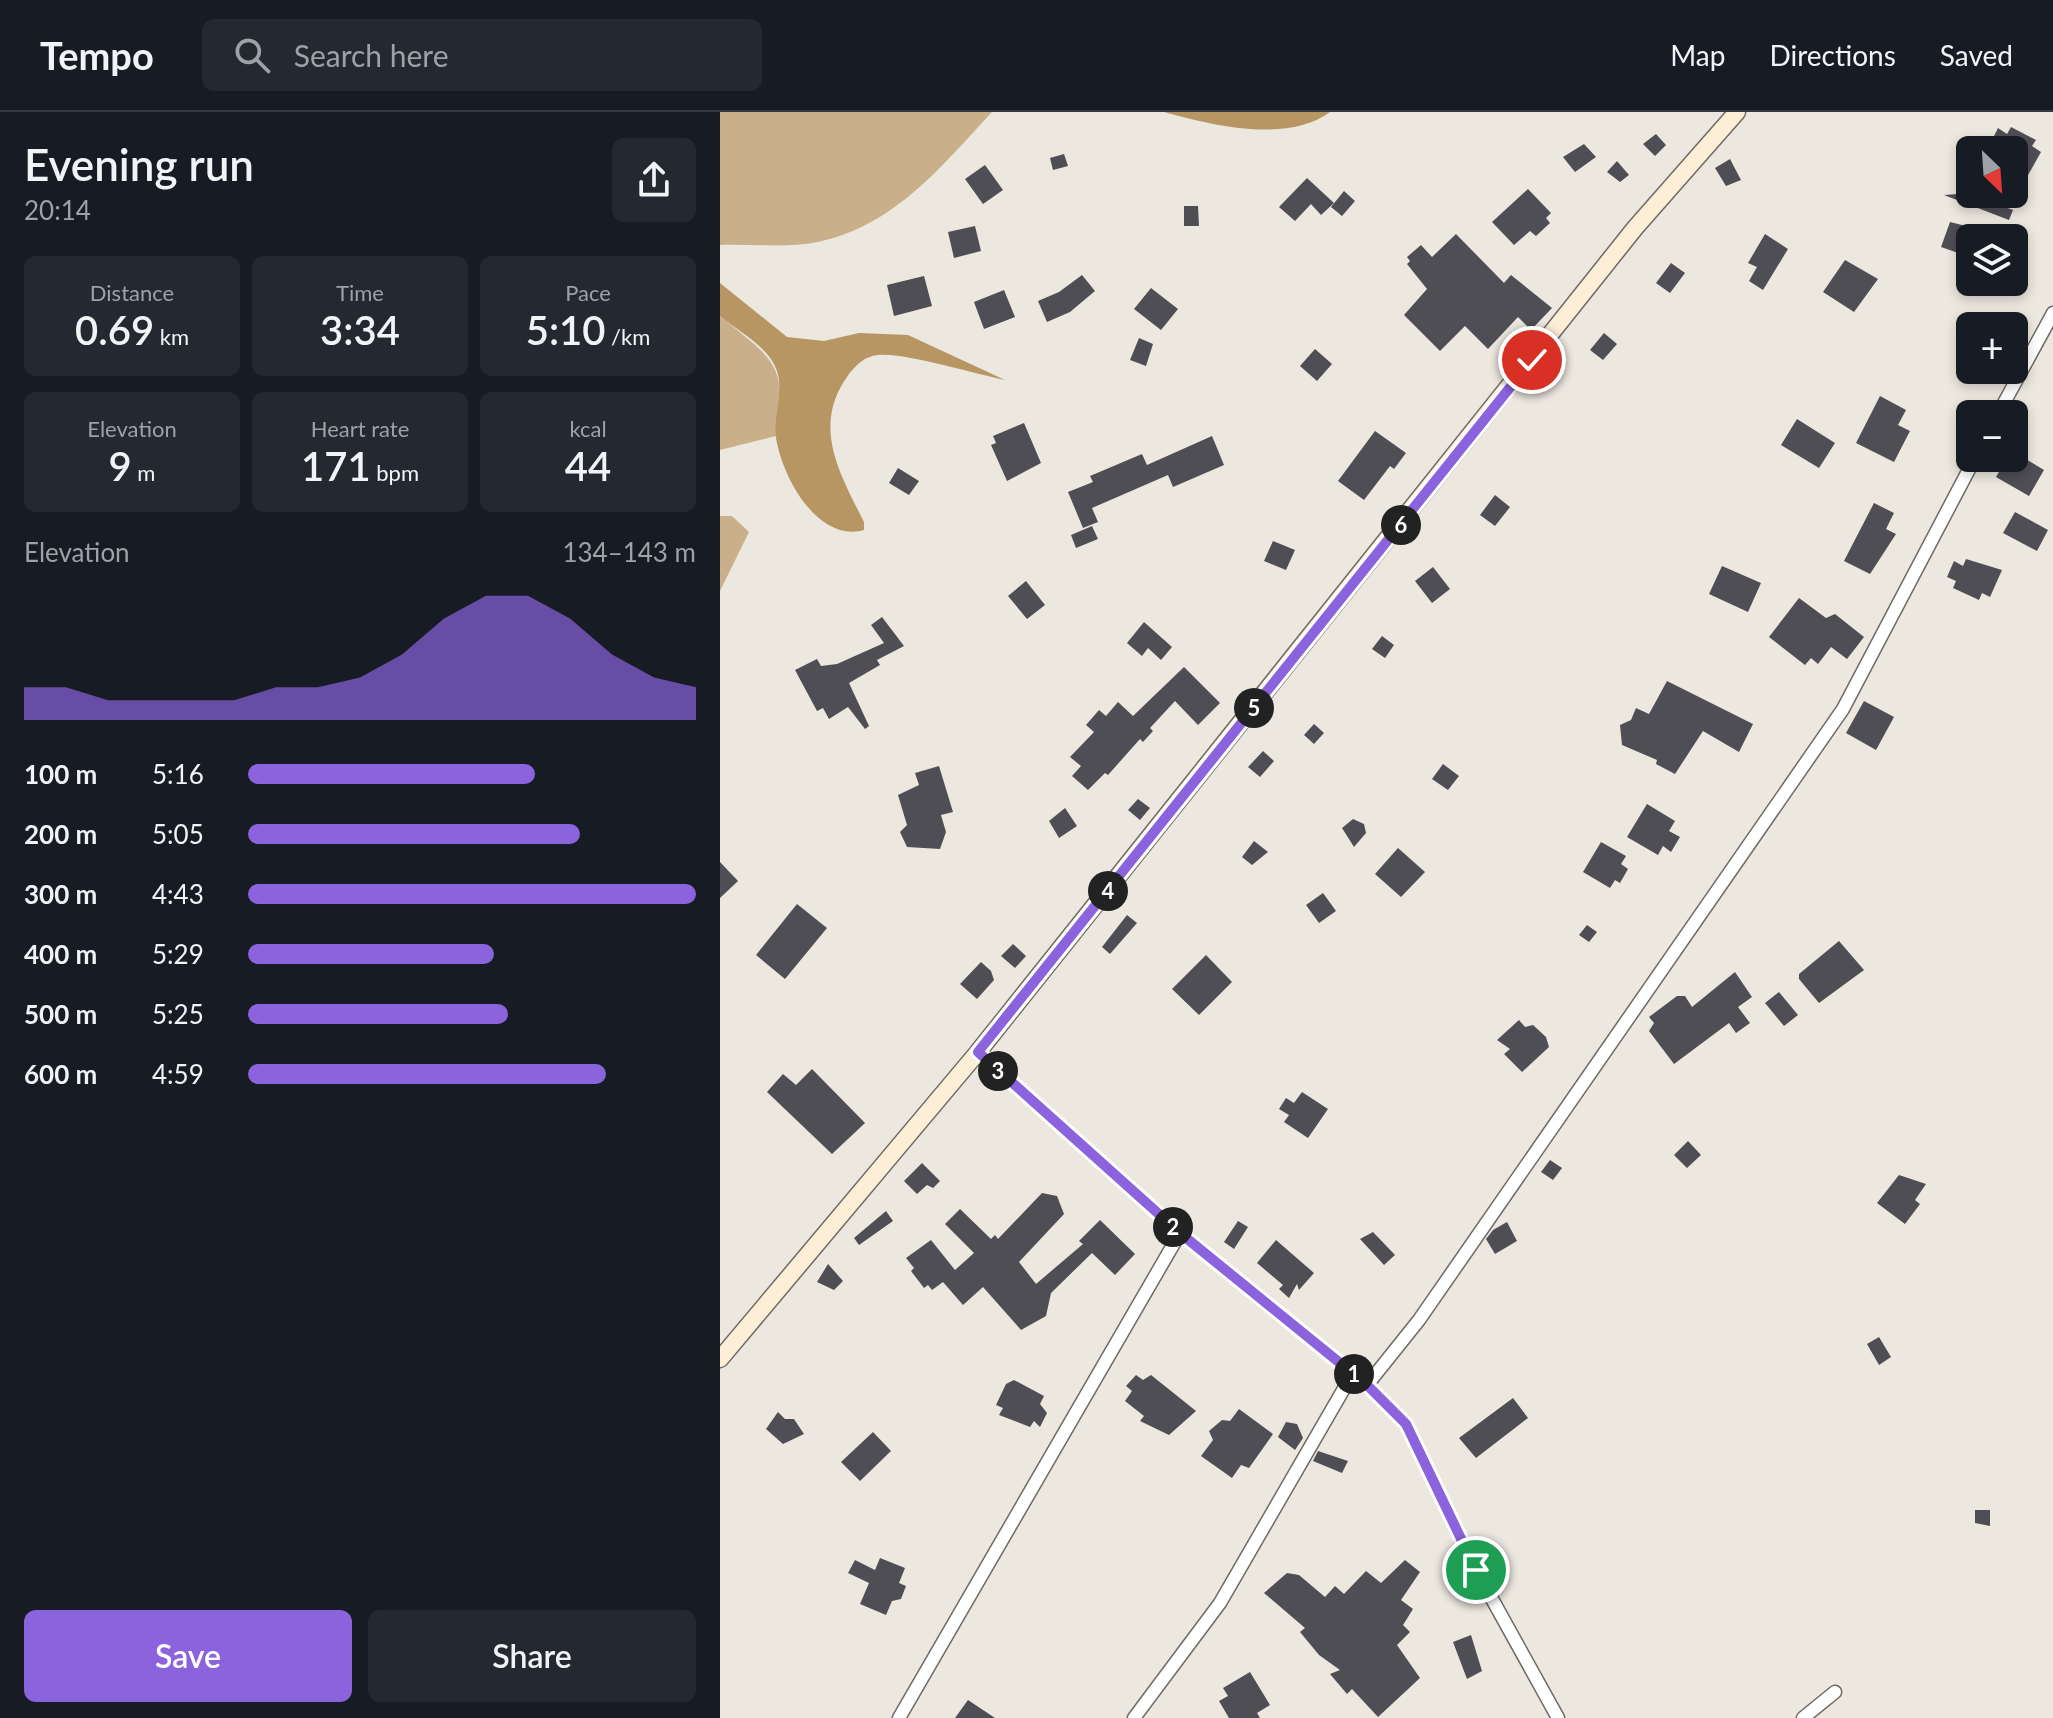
<!DOCTYPE html>
<meta charset="utf-8">
<style>
body{margin:0;font-family:Lato,sans-serif;background:#242831;color:#f1f3f6;height:100vh;display:flex;flex-direction:column;font-size:30px;white-space:nowrap}
*{box-sizing:border-box;margin:0}
p{font-size:26px;color:#9ea1a6}
.icon{flex:none;width:44px;height:44px;fill:none;stroke:currentColor;stroke-width:2;stroke-linecap:round;stroke-linejoin:round}
.map{position:relative;flex:1;overflow:hidden}
.details{display:flex;flex-direction:column;background:#171b24;width:720px}
.details>*{flex:none}
.needle{width:52px;rotate:155deg}
.buttons{position:absolute;left:1236px;top:24px;display:grid;gap:16px}
.buttons a{display:grid;place-items:center;width:72px;height:72px;border-radius:12px;background:#171b24;box-shadow:0 4px 12px #0003;font-size:40px}
.pin{position:absolute;display:grid;place-items:center;width:68px;height:68px;color:#fff;margin:-34px;border:4px solid #fff;border-radius:50%;box-shadow:0 2px 8px #0007}
.km{position:absolute;width:40px;height:40px;margin:-20px;border-radius:50%;background:#222;color:#fff;font-size:22px;line-height:40px;text-align:center}
.round{display:grid;place-items:center;flex:none;width:84px;height:84px;border-radius:12px;background:#242831}
.head{display:flex;align-items:center;justify-content:space-between;height:136px;padding:0 24px}
h1{font-size:44px;font-weight:600;line-height:60px}
.metrics{display:grid;grid-template-columns:repeat(3,1fr);gap:12px;height:136px;padding:8px 24px}
.metrics div{display:grid;align-content:center;border-radius:12px;background:#242831;text-align:center}
.metrics b{font-size:40px;font-weight:600}
.metrics small{font-size:22px;font-weight:400}
.metrics p{font-size:22px}
.chart{height:224px;padding:16px 24px}
.chart p{display:flex;justify-content:space-between}
.chart svg{width:100%;height:144px;margin-top:8px;fill:#8b63dd;opacity:.7}
.cta{display:flex;gap:16px;margin-top:auto;padding:16px 24px}
.cta a{flex:1;height:92px;border-radius:12px;background:#8b63dd;color:#fff;font-size:32px;font-weight:600;line-height:92px;text-align:center}
.cta a+a{background:#242831;color:#f1f3f6}
ul{padding:0 24px;list-style:none;font-size:26px}
li{display:grid;grid-template-columns:128px 96px 1fr;align-items:center;height:60px}
li i{height:20px;border-radius:10px;background:#8b63dd}
header{display:flex;align-items:center;gap:48px;box-sizing:border-box;height:112px;padding:0 40px;background:#171b24;border-bottom:2px solid #363941}
header strong{font-size:38px}
nav{display:flex;gap:44px;margin-inline-start:auto;font-size:28px}
.search{width:560px;height:72px;background:#242831;display:flex;align-items:center;gap:20px;box-sizing:border-box;padding:0 28px;border-radius:12px;color:#9ea1a6;font-size:30px}
main{display:flex;flex:1;min-height:0}
.map>svg:first-child{display:block}
</style>
<header>
<strong>Tempo</strong>
<div class="search"><svg class="icon" aria-label="search" viewBox="0 0 24 24"><circle cx="10" cy="10" r="6"/><path d="M15 15l6 6"/></svg>Search here</div>
<nav><a>Map</a><a>Directions</a><a>Saved</a></nav>
</header>
<main>
<section class="details">
<div class="head"><div><h1>Evening run</h1><p>20:14</p></div><a class="round"><svg class="icon" aria-label="share" viewBox="0 0 24 24"><path d="M12 15V3M7 8l5-5 5 5M5 13v7h14v-7"/></svg></a></div>
<div class="metrics">
<div><p>Distance</p><b>0.69<small> km</small></b></div>
<div><p>Time</p><b>3:34</b></div>
<div><p>Pace</p><b>5:10<small> /km</small></b></div>
</div>
<div class="metrics">
<div><p>Elevation</p><b>9<small> m</small></b></div>
<div><p>Heart rate</p><b>171<small> bpm</small></b></div>
<div><p>kcal</p><b>44</b></div>
</div>
<div class="chart"><p><span>Elevation</span>134–143 m</p>
<svg viewBox="0 0 160 44" preserveAspectRatio="none"><path d="M0 44V34L10 34L20 38L30 38L40 38L50 38L60 34L70 34L80 31L90 24L100 13L110 6L120 6L130 13L140 24L150 31L160 34V44z"/></svg>
</div>
<ul>
<li><b>100 m</b>5:16<i style="width:64%"></i></li>
<li><b>200 m</b>5:05<i style="width:74%"></i></li>
<li><b>300 m</b>4:43<i style="width:100%"></i></li>
<li><b>400 m</b>5:29<i style="width:55%"></i></li>
<li><b>500 m</b>5:25<i style="width:58%"></i></li>
<li><b>600 m</b>4:59<i style="width:80%"></i></li>
</ul>
<div class="cta"><a>Save</a><a>Share</a></div>
</section>
<div class="map">
<svg width="1333" height="1606" viewBox="0 0 1333 1606">
<rect width="100%" height="100%" fill="#ece7df"/>
<path fill="#cab08a" d="M0,0H272C222,54 174,114 98,130C68,136 31,132 0,133Z
M0,204C50,246 70,250 56,324L0,338Z
M0,404H12L29,420L0,479Z"/>
<path fill="#b79664" d="M444,0H610C567,32 491,13 444,0Z
M0,171L67,225L104,229L139,221L188,223L285,268C256,262 183,240 158,243C145,244 136,253 129,262C91,313 119,360 144,410V418C97,431 62,364 56,326C53,305 64,280 57,259C49,235 18,219 0,204Z"/>
<path fill="#504e55" d="M1291,15L1316,28L1312,34L1321,40L1307,65L1294,58V38H1267L1278,16L1287,22Z
M936,22L946,33L935,44L923,32Z
M864,32L876,45L855,60L843,45Z
M344,42L348,54L333,58L330,46Z
M1010,47L1021,68L1006,74L995,56Z
M897,49L909,63L900,70L887,60Z
M265,53L283,78L263,92L245,67Z
M1250,61V82L1293,98L1289,108L1224,83L1238,82Z
M587,66L614,91L601,103L591,92L575,109L559,95Z
M808,77L831,101L826,106L830,111L816,124L810,119L794,133L772,110Z
M624,79L635,89L622,104L611,95Z
M464,94H478L479,114H464Z
M1230,110L1254,116L1244,143L1221,135Z
M255,114L261,139L234,146L228,120Z
M736,122L784,171L791,163L832,196L811,218L798,205L768,237L745,214L720,239L684,203L707,177L687,152L690,149L687,145L701,133L712,145Z
M1045,122L1068,137L1043,178L1029,169L1037,155L1028,151Z
M1125,148L1158,167L1134,200L1103,180Z
M951,151L965,161L950,181L936,171Z
M362,163L375,179L350,200L327,210L318,189L339,180Z
M204,164L212,194L174,204L167,173Z
M431,176L458,197L441,218L414,197Z
M284,178L295,205L264,217L254,190Z
M884,221L897,232L883,248L870,238Z
M419,226L433,232L426,254L410,248Z
M595,237L612,252L597,269L580,254Z
M1160,284L1186,298L1178,313L1190,319L1174,350L1136,331Z
M1077,307L1115,331L1099,356L1061,333Z
M304,311L321,351L287,369L271,333L276,331L273,324Z
M655,319L686,341L674,357L670,354L644,388L618,369Z
M492,324L504,353L453,375L448,363L372,396L378,410L363,416L348,380L373,370L370,364L422,342L427,353Z
M1294,340L1324,358L1309,384L1276,365L1287,346H1294Z
M178,356L199,369L189,383L169,371Z
M775,383L790,395L775,414L760,403Z
M1154,391L1174,401L1166,417L1176,422L1150,462L1124,449Z
M1295,400L1328,418L1317,439L1283,421Z
M372,414L378,427L356,436L351,423Z
M553,429L575,438L566,458L544,449Z
M1246,447L1282,458L1270,485L1262,481L1259,488L1233,476L1236,469L1227,465L1234,449L1243,454Z
M1002,454L1041,471L1028,500L989,482Z
M713,455L730,477L712,491L695,469Z
M306,469L325,493L307,507L288,484Z
M1079,486L1106,506L1115,502L1144,525L1127,547L1111,535L1098,552L1091,546L1085,553L1049,525Z
M162,505L184,534L157,548L160,553L129,571L149,614L145,617L128,595L109,607L103,596L97,599L75,558L97,547L101,554L117,552L164,531L151,513Z
M424,510L452,535L441,548L428,536L422,544L407,531Z
M662,524L674,533L665,546L652,537Z
M464,555L500,591L478,613L455,589L430,616L433,619L423,630L420,627L388,663L385,661L368,678L352,664L361,654L350,645L374,620L366,613L379,598L386,604L398,590L413,604Z
M947,569L1033,612L1019,640L983,619L955,662L936,652L937,648L902,633L900,613L911,608L916,596L929,602Z
M1144,589L1174,605L1156,638L1126,621Z
M594,612L604,621L594,632L584,623Z
M543,639L554,649L540,665L528,655Z
M723,652L739,664L728,678L712,667Z
M219,654L233,700L221,703L226,720L220,737L187,735L180,720L187,713L178,683L199,673L195,661Z
M418,687L430,696L420,708L408,698Z
M927,692L955,709L949,719L960,725L951,740L943,734L938,743L907,725Z
M345,696L357,714L339,726L329,709Z
M633,707L644,712L646,721L634,735L622,716Z
M534,729L548,740L532,753L522,745Z
M881,730L906,744L901,752L908,757L900,771L895,768L890,776L863,760Z
M678,736L705,760L681,785L655,762Z
M0,750L18,769L0,786Z
M603,781L616,799L599,811L586,793Z
M77,792L107,816L65,867L36,843Z
M407,803L417,811L390,842L382,835Z
M867,813L877,820L869,830L859,823Z
M1119,829L1144,858L1099,891L1079,867V862Z
M293,832L306,844L295,856L281,844Z
M486,843L512,870L479,903L452,877Z
M261,850L271,859L274,868L257,887L240,872Z
M1015,860L1032,885L1018,895L1030,911L1016,921L1009,911L954,952L929,919L934,911L929,905L957,884H965L972,895Z
M1059,880L1078,903L1064,914L1045,891Z
M799,908L805,915L813,913L826,925L829,935L802,960L784,942L790,937L777,928Z
M92,957L145,1011L112,1042L47,980L63,962L76,973Z
M582,980L608,997L588,1026L564,1010L569,1003L559,997L566,986L574,991Z
M968,1029L981,1043L967,1056L954,1043Z
M830,1048L842,1056L833,1068L821,1060Z
M202,1051L220,1069L213,1076L207,1073L197,1082L184,1069Z
M1179,1063L1206,1072L1195,1088L1200,1092L1185,1112L1157,1091Z
M322,1081L337,1084L344,1102L299,1150L316,1172L363,1132L359,1129L380,1108L415,1142L395,1163L372,1141L331,1181L326,1204L301,1218L263,1175L243,1193L223,1170L212,1178L208,1173L204,1176L191,1159L194,1156L186,1146L211,1128L235,1158L254,1141L225,1112L240,1097L271,1127L275,1123L278,1127Z
M166,1099L173,1109L139,1133L134,1126Z
M518,1109L528,1115L514,1137L504,1130Z
M787,1110L797,1129L775,1142L766,1127L773,1118Z
M653,1120L675,1143L664,1153L640,1127Z
M556,1128L594,1161L579,1178L577,1172L569,1186L559,1177L563,1173L537,1151Z
M108,1152L123,1169L114,1178L97,1170Z
M1159,1225L1171,1245L1159,1253L1147,1232Z
M416,1263L423,1268L431,1263L476,1299L449,1323L420,1309L424,1304L405,1289L412,1279L406,1274Z
M294,1268L324,1284L320,1292L327,1301L320,1315L314,1309L310,1315L279,1303L283,1296L276,1293L286,1272Z
M793,1286L808,1306L756,1346L739,1326Z
M519,1297L553,1322L529,1356L521,1353L512,1366L481,1344L493,1328L489,1319L502,1308L510,1309Z
M58,1300L65,1307H74L84,1322L63,1332L46,1317Z
M566,1310L577,1312L583,1326L575,1338L558,1325Z
M153,1320L171,1339L140,1369L121,1350Z
M598,1339L628,1349L622,1361L593,1349Z
M1255,1398H1270V1414L1255,1411Z
M160,1446L185,1456L179,1471L186,1474L181,1487L172,1489L166,1503L140,1492L149,1471L128,1461L135,1448L155,1458Z
M685,1448L700,1460L681,1488L693,1497L683,1513L690,1520L677,1533L700,1566L658,1605L632,1577L627,1582L610,1562L620,1558L599,1543L580,1520L585,1516L544,1481L567,1461L579,1463L605,1485L615,1474L624,1482L646,1459L661,1471Z
M751,1523L762,1559L747,1567L733,1530Z
M530,1560L550,1593L537,1601L540,1606H509L499,1589L508,1584L503,1576Z
M248,1588L275,1606H235Z"/>
<g fill="none" stroke-linecap="round" stroke-linejoin="round">
<g stroke="#6e6a63" stroke-width="15">
<path id="street" d="M1278,302L1333,201
M258,940L460,1121L647,1273L686,1312L756,1458L838,1606
M647,1273L699,1208L1123,597L1255,346
M179,1606L460,1121
M414,1606L500,1491L633,1261
M1083,1606L1115,1580"/>
</g>
<g stroke="#6e6a63" stroke-width="19">
<path id="secondary" d="M0,1247L258,940L915,116L1017,0"/>
</g>
<use href="#street" stroke="#fff" stroke-width="12"/>
<use href="#secondary" stroke="#fdeed8" stroke-width="16"/>
</g>
<g fill="none" stroke-linecap="round" stroke-linejoin="round">
<g stroke="#fff" stroke-width="16">
<path id="route" d="M756,1458L686,1312L647,1273L460,1121L258,940L812,248"/>
</g>
<use href="#route" stroke="#8b63dd" stroke-width="10"/>
</g>
</svg>
<div class="buttons">
<a><svg class="needle" viewBox="-14 -14 28 28"><path d="M0-13l5 13h-10z" fill="#e53935"/><path d="M0 13l5-13h-10z" fill="#9ea1a6"/></svg></a>
<a><svg class="icon" aria-label="layers" viewBox="0 0 24 24"><path d="M12 4l9 5-9 5-9-5zM3 14l9 5 9-5"/></svg></a>
<a>+</a>
<a>−</a>
</div>
<div class="pin" style="left:756px;top:1458px;background:#1e9e55"><svg class="icon" aria-label="arrive" viewBox="0 0 24 24"><path d="M6 21V4h12l-3 4 3 4H6"/></svg></div>
<div class="pin" style="left:812px;top:248px;background:#d93025"><svg class="icon" aria-label="check" viewBox="0 0 24 24"><path d="M5 12l5 5 9-10"/></svg></div>
<b class="km" style="left:634px;top:1262px">1</b>
<b class="km" style="left:453px;top:1115px">2</b>
<b class="km" style="left:278px;top:959px">3</b>
<b class="km" style="left:388px;top:779px">4</b>
<b class="km" style="left:534px;top:596px">5</b>
<b class="km" style="left:681px;top:413px">6</b>
</div>
</main>
